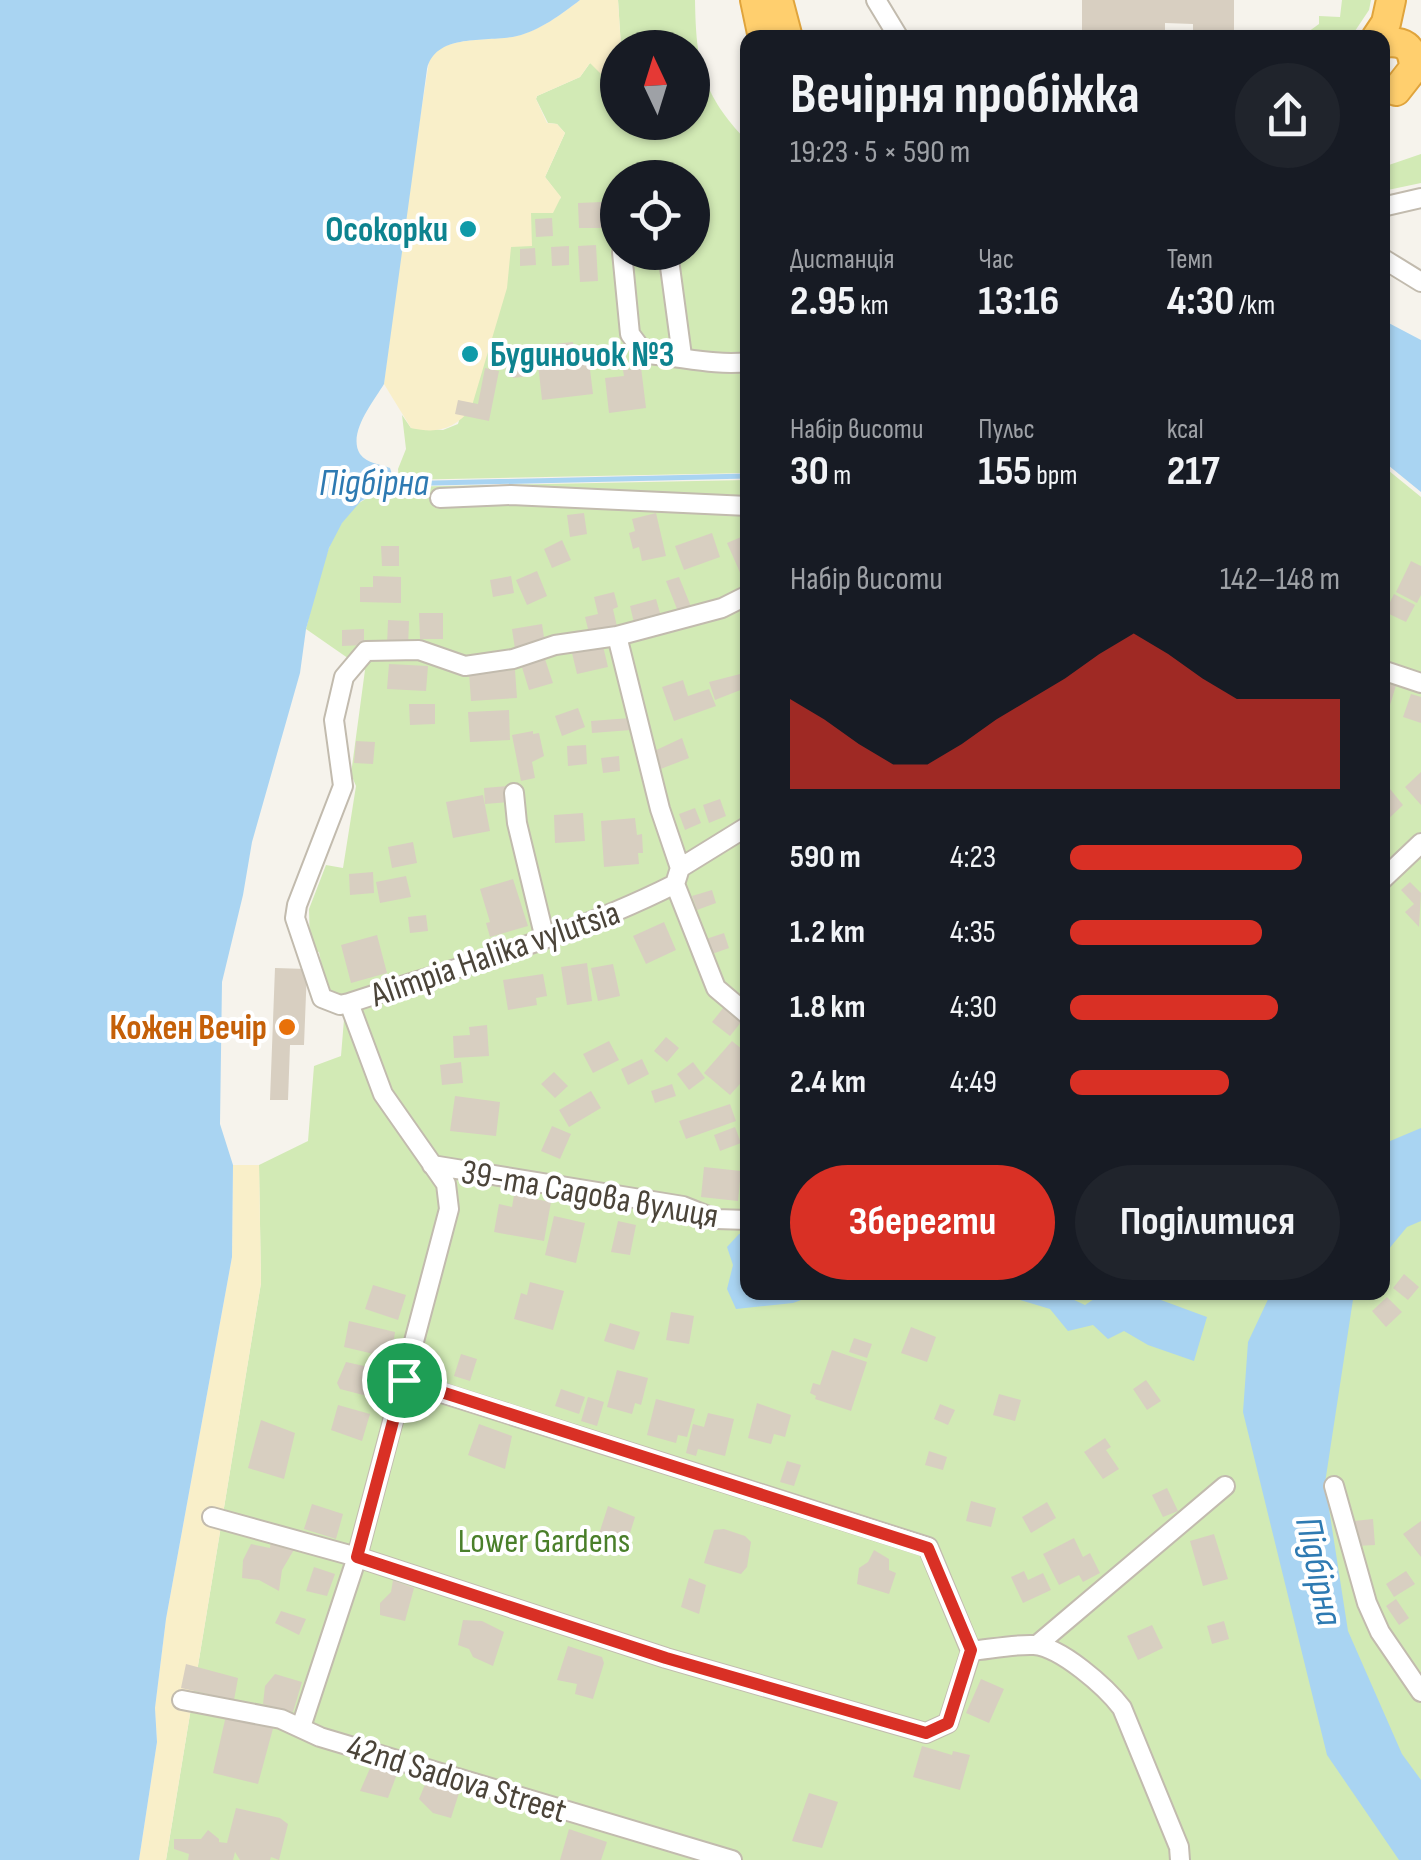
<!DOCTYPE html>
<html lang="uk">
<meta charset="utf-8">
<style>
body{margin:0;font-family:"Sofia Sans Condensed",sans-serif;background:#20242c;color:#f1f3f6;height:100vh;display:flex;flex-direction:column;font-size:38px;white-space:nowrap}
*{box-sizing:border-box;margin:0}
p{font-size:32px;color:#9ea1a6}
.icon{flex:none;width:55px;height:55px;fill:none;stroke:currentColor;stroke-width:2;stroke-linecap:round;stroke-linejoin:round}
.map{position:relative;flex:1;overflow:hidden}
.panel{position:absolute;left:740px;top:30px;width:650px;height:1270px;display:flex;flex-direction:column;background:#171b24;border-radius:20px;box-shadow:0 2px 8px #0004}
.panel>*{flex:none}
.needle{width:65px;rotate:356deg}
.tools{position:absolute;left:600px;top:30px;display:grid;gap:20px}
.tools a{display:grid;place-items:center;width:110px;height:110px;border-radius:50%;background:#171b24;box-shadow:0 2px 8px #0004;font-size:50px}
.pin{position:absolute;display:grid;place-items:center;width:85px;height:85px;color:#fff;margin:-42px;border:5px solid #fff;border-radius:50%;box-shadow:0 2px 10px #0007}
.round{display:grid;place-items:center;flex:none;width:105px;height:105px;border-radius:52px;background:#20242c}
.summary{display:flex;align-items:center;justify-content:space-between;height:170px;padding:0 50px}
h1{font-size:55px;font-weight:700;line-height:75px}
.figures{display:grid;grid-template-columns:repeat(3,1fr);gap:15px;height:170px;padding:10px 50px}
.figures div{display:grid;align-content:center}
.figures b{font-size:42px;font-weight:700}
.figures small{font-size:28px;font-weight:400}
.figures p{font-size:28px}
.chart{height:280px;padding:20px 50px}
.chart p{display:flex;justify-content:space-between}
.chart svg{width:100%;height:180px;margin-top:10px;fill:#d93025;opacity:.7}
.action{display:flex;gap:20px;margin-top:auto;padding:20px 50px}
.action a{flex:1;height:115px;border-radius:60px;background:#d93025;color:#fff;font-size:40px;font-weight:700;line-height:115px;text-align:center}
.action a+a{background:#20242c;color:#f1f3f6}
ul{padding:0 50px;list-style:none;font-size:32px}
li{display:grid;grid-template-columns:160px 120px 1fr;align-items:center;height:75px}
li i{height:25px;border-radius:12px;background:#d93025}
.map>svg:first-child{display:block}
</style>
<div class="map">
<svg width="1421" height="1860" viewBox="0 0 1421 1860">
<rect width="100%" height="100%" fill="#f6f3ec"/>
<path fill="#d2eab5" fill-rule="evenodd" d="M618,0H695C696,64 702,94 747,141V473L399,480L398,469L406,449L402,415L411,428L443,430L458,424L511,246L531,213L561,198L545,177L565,133L557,124L548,123L536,99L537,96L580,77L590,63L617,72V69L618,122H692V48L621,47ZM618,178H692V252H618Z
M1342,0H1371L1369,10L1351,37H1301L1319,24V16L1340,17Z
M1421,154V183L1383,191V167Z
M1383,466L1421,497V1860H166L261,1283L259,1165L308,1141L314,1066L341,1056L346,995L328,998L319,952L310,950L309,909L326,865L343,868L356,786L351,774L365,670L306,629C316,592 328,520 364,500C372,494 384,492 393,487L747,480L748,1292H1382Z"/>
<path fill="#f9efc9" d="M580,0H618L621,47L618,48L617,72L603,76L590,63L580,77L537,96L536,99L547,123L557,124L565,133L545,177L561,197L553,213H531L532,246L511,247L507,288L471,409C454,429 438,434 411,428L384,384L406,206L430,56C452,35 489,42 516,36C539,31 562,14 580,0Z
M233,1165H259L261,1283L166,1860H139L157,1742L155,1708L166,1619L232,1257Z"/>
<path fill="#a9d4f2" d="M0,0H580C562,14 539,31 517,36C487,43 436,32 427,69L384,384C374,401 347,433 360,454C367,464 381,464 390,468L395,484L361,501L342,523L329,548L306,629L300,673L252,842L243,895L222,982L220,1124L233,1165L232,1257L166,1619L155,1708L157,1742L139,1860H0Z
M1383,320L1421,340V492L1383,461Z
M1421,1128V1221L1407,1227L1383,1256V1144Z
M747,1233L748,1292L820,1293L793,1303L736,1309L727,1289L733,1265L727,1247L739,1234Z
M997,1293H1059L1085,1305L1103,1293H1142L1207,1317L1194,1361L1148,1345L1124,1331L1108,1339L1093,1325L1068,1331L1050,1309Z
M1271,1293H1354L1325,1483L1348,1631L1402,1754L1421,1780V1860H1399L1327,1755L1243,1412L1248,1342Z"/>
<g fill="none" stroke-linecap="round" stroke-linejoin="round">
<path stroke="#a9d4f2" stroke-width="5" d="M391,484L748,476"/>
</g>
<path fill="#d8cfc1" d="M1082,0H1234V38H1193V24L1165,23V38H1082Z
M602,202L603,228H579L578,203Z
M552,218L553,236L536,237L535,219Z
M596,245L598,281L580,282L578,246Z
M569,246V265L552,266L551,247Z
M535,248L536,265L520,266V249Z
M573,342L574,354L588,353L593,394L542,400L536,346Z
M526,348L530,376L513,378L509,350Z
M641,367L646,408L609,413L605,378L624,376L623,370Z
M485,368L499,371L489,421L455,414L458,400L478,404Z
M584,513L587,534L570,537L567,515Z
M656,513L666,556L642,561L639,547L633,549L629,533L635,531L632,519Z
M712,533L720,557L684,570L675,546Z
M748,534V575L742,577L727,543Z
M562,540L571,560L552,568L544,549Z
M381,546H399V566H382Z
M1411,561L1421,566V595L1417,603L1396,592Z
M537,571L547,596L527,605L516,580Z
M373,576L401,577V603L360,602V587H373Z
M511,576L514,593L493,597L490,580Z
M679,577L692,609L679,614L666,581Z
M614,592L618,607L613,609L618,631L590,637L585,617L598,614L594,597Z
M1394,594L1415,605L1406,622L1385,612Z
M656,599L662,620L635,627L630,606Z
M419,613H443V639H420Z
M388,620L409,621L408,647L387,646Z
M542,624L545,644L515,649L512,629Z
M364,629V645L342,646V630Z
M603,646L608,667L577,674L572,653Z
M544,656L553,683L529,690L521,664Z
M389,664L428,666L426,691L387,689Z
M515,670L517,698L471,701L469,673Z
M744,673L748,687L715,700L709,682Z
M1382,674L1398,679L1387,715L1382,713Z
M683,680L688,696L709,689L716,706L674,721L662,687Z
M1411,694L1421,697V723L1403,717Z
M409,704H435V724L410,725Z
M578,708L585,727L562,736L555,716Z
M509,710L510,740L470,742L468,712Z
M630,718L631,730L592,733L591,721Z
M533,731V734L539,733L544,756L532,762L535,778L521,781L512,735Z
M682,738L689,758L658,770L652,752Z
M356,741L375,742L373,764L354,763Z
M586,745L587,764L568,766L567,746Z
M619,756L620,771L603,773L601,758Z
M1421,772V805L1405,787Z
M1382,779L1403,805L1382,825Z
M508,786L509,802L485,804L484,788Z
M483,795L490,831L453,838L446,802Z
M720,799L726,816L709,823L703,805Z
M695,808L701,823L685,830L679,814Z
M583,813L585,841L555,843L554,815Z
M635,818L637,835L642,834L643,853H638L639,864L604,867L601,821Z
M413,842L417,863L392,868L388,847Z
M373,872L374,893L350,895L349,874Z
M406,876L411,897L380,903L376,882Z
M513,879L528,926L490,937L486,923L490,922L480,889Z
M1410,882L1421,893L1419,927L1405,912L1414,904L1401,890Z
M712,890L716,903L697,910L692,896Z
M426,915L428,931L410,933L408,917Z
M664,922L676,950L646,964L633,936Z
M724,933L729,948L712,954L706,939Z
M377,935L387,973L351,983L341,945Z
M587,963L592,1001L567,1005L561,967Z
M613,964L620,996L598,1001L591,968Z
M275,968L307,969L304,1045H290L288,1100H270Z
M543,974L547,996L536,998L537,1005L508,1010L503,980Z
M724,1007L742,1021L730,1036L712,1022Z
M487,1025L489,1056L454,1058L453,1036L470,1035L469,1027Z
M666,1037L679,1048L667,1062L654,1051Z
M609,1041L619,1060L593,1073L583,1054Z
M732,1041L748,1054V1075L730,1095L704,1073Z
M642,1059L649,1074L628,1085L621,1069Z
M461,1062L463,1083L442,1085L440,1065Z
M693,1062L705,1078L689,1090L677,1074Z
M554,1072L568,1086L555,1098L541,1084Z
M672,1084L676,1096L655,1103L651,1091Z
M591,1091L601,1108L569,1127L559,1110Z
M455,1096L500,1102L496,1136L450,1131Z
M730,1104L736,1121L686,1139L679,1121Z
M552,1126L571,1134L560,1159L541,1151Z
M735,1127L741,1143L720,1151L714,1135Z
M704,1167L741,1171L738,1201L701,1197Z
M514,1195L551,1202L544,1241L494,1232L499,1204L512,1207Z
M554,1216L585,1223L576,1263L545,1255Z
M618,1221L636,1225L630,1255L611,1252Z
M1404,1274L1419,1287L1408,1300L1393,1288Z
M530,1282L564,1291L553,1330L514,1319L521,1293L527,1295Z
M373,1285L406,1295L398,1320L365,1309Z
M1387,1297L1402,1312L1386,1327L1372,1311Z
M671,1312L694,1316L689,1344L666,1340Z
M349,1321L395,1332L391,1358L344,1347Z
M610,1323L640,1332L634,1350L604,1341Z
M911,1327L936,1337L927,1362L901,1353Z
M854,1338L872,1344L867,1358L849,1352Z
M832,1350L867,1362L851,1411L815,1399L816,1396L810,1393L813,1383L820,1385Z
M461,1354L477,1359L470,1381L454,1376Z
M346,1362L378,1369L381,1374L375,1398L340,1389L337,1383Z
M617,1370L648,1378L641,1405L635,1403L632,1414L607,1407Z
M1146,1380L1161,1401L1147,1410L1133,1389Z
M561,1389L585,1397L579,1414L555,1406Z
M999,1394L1021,1400L1015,1421L993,1415Z
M588,1397L604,1402L597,1426L581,1421Z
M656,1399L695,1409L687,1437L678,1435L676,1443L647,1435Z
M757,1403L791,1415L785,1437L774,1434L771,1444L748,1438Z
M940,1404L955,1410L948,1425L934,1419Z
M338,1405L370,1414L362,1441L331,1430Z
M708,1413L734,1419L725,1456L698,1449L696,1456L686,1453L693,1424L704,1427Z
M261,1420L295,1433L284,1479L248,1468Z
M479,1424L512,1436L505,1469L468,1455Z
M1105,1438L1111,1447L1106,1450L1119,1469L1103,1479L1084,1452Z
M929,1451L947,1457L943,1470L925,1465Z
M787,1461L801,1465L794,1486L780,1482Z
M1167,1488L1178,1511L1163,1517L1152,1495Z
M971,1501L996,1508L991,1527L966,1521Z
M1047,1502L1056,1518L1031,1533L1022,1517Z
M312,1504L343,1514L336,1539L304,1529Z
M608,1506L635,1517L627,1543L599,1534Z
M1373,1519L1375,1545L1356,1546L1354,1521Z
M1421,1521V1557L1403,1534Z
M724,1529L745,1536L751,1542L747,1567L741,1574L704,1563L714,1530Z
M1214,1534L1228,1579L1203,1586L1190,1541Z
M1074,1538L1083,1557L1090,1553L1100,1573L1083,1582L1079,1575L1059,1585L1043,1554Z
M271,1539L295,1548L282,1570L279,1591L259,1580L242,1578L243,1560L251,1544L270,1548Z
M874,1550L889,1559V1570L896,1573L889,1594L857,1584L859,1568L868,1562Z
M314,1567L335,1574L327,1596L306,1591Z
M1024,1571L1028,1580L1043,1573L1051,1590L1023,1603L1011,1577Z
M1406,1571L1415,1584L1394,1597L1386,1584Z
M689,1578L706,1585L699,1614L681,1607Z
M393,1580L414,1588L405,1621L380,1615V1603L391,1592Z
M1396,1599L1409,1618L1399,1625L1386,1606Z
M281,1611L306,1619L299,1635L275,1623Z
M463,1620L482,1621L504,1632L493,1666L473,1657L469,1649L458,1645Z
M1224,1621L1229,1639L1212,1644L1207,1626Z
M1152,1625L1163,1648L1138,1660L1127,1636Z
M568,1646L602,1657L604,1663L593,1699L575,1694L577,1684L557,1680Z
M186,1664L238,1678L234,1700L181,1688Z
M275,1674L302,1682L293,1712L263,1704L265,1686Z
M981,1679L1004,1689L989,1723L966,1713Z
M227,1711L275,1721L258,1784L213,1773Z
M922,1746L952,1755L953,1751L970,1755L960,1790L913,1777Z
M371,1766L397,1774L388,1798L360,1791Z
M435,1778L460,1790L451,1818L433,1813L419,1799L426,1782Z
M809,1793L838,1802L822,1848L792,1841Z
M236,1808L280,1818L288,1824L279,1860L271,1857L270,1860H240L235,1852L233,1860H188L189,1854L174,1849V1839H201L208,1830L219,1839V1842L227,1843Z
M569,1829L607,1842L601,1860H560Z"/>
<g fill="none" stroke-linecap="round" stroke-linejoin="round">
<g stroke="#c2bbae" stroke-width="22">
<path id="minor" d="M876,0L899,38
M1382,207L1421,198
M622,252L630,334L645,354C680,356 713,366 748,362
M668,252L682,356
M1382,258L1421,282
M440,498L511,495L748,506
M748,595L722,608L617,636L555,645L513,659L465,666L419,650L366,651L344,677L334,720L343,786L297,905L295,918L322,998L340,1005L349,1003C459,967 572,936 675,884L680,868L748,826
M617,636L660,809L680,868
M1382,670L1421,683
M514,793L517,823L545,939
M1382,880L1421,843
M675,884L716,988L748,1015
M432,1165L683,1206L716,1219L748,1220
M404,1381L928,1547L971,1651C991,1649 1014,1644 1034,1645C1061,1647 1106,1687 1122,1708L1179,1847L1180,1860
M1334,1486L1367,1603L1380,1632L1421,1692
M212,1517L357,1557L666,1658L926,1733L948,1723L971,1651
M1037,1645L1225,1486
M182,1700L281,1719L320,1737L732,1860
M301,1727L357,1557L449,1209L446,1184L383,1094L349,1003"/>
</g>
<g stroke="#e0a43c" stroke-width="32">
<path id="highway" d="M755,0L763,38
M778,0L788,38
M1376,38L1386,23L1391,0
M1382,43C1404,40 1413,46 1414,68L1396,91"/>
</g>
<use href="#minor" stroke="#fff" stroke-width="18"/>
<use href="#highway" stroke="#ffcf6e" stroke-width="28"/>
</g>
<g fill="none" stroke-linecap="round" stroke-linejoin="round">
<g stroke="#fff" stroke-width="20">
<path id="route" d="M404,1380L928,1548L971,1650L948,1723L926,1733L666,1658L357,1557Z"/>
</g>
<use href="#route" stroke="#d93025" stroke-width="12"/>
</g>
<g fill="#0f9aa8" stroke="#fff" stroke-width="4">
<circle cx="468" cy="229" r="10"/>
<circle cx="470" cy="354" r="10"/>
</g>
<circle fill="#e8710a" stroke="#fff" stroke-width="4" cx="287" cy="1027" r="10"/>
<g text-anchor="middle" stroke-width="8" stroke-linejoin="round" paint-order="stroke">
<g font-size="35" font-weight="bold" fill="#0d838f" stroke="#fff" text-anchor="end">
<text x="448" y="241">Осокорки</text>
<text x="490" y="366" text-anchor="start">Будиночок №3</text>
</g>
<g font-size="35" fill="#4b4439" stroke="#fff">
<text transform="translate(495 953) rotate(-19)" y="12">Alimpia Halika vylutsia</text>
<text transform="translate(590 1193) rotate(10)" y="12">39-та Садова вулиця</text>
<text transform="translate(457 1778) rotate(17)" y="12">42nd Sadova Street</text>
</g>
<g font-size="35" font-weight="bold" fill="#c56008" stroke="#fff" text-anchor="end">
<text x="267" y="1039">Кожен Вечір</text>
</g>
<g font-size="35" fill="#4a7f2a" stroke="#fff">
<text x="544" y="1552">Lower Gardens</text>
</g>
<g font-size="38" font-style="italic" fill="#2e7ab2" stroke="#fff">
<text x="374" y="495">Підбірна</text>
<text transform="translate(1320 1571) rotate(78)" y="13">Підбірна</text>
</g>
</g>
</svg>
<div class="tools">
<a><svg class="needle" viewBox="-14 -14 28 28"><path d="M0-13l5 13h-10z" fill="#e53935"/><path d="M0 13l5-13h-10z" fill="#9ea1a6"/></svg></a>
<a><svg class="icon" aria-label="locate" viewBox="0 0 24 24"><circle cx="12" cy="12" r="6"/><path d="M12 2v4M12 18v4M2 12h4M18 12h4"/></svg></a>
</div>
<div class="pin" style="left:404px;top:1380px;background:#1e9e55"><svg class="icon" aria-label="arrive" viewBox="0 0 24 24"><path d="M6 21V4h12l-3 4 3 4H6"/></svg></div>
<section class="panel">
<div class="summary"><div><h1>Вечірня пробіжка</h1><p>19:23 · 5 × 590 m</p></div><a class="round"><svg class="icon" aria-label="share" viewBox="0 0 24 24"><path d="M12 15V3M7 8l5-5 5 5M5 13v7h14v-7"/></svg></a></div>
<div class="figures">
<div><p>Дистанція</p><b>2.95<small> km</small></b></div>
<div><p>Час</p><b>13:16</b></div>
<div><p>Темп</p><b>4:30<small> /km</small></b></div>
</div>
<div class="figures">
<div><p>Набір висоти</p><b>30<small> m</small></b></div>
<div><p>Пульс</p><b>155<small> bpm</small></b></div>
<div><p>kcal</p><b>217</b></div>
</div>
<div class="chart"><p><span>Набір висоти</span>142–148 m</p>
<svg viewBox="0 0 160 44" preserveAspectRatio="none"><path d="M0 44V22L10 27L20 33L30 38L40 38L50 33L60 27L70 22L80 17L90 11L100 6L110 11L120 17L130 22L140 22L150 22L160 22V44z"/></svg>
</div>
<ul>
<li><b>590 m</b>4:23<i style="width:86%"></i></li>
<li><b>1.2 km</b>4:35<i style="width:71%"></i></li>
<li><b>1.8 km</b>4:30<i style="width:77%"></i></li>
<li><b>2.4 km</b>4:49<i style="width:59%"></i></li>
</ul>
<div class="action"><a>Зберегти</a><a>Поділитися</a></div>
</section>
</div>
